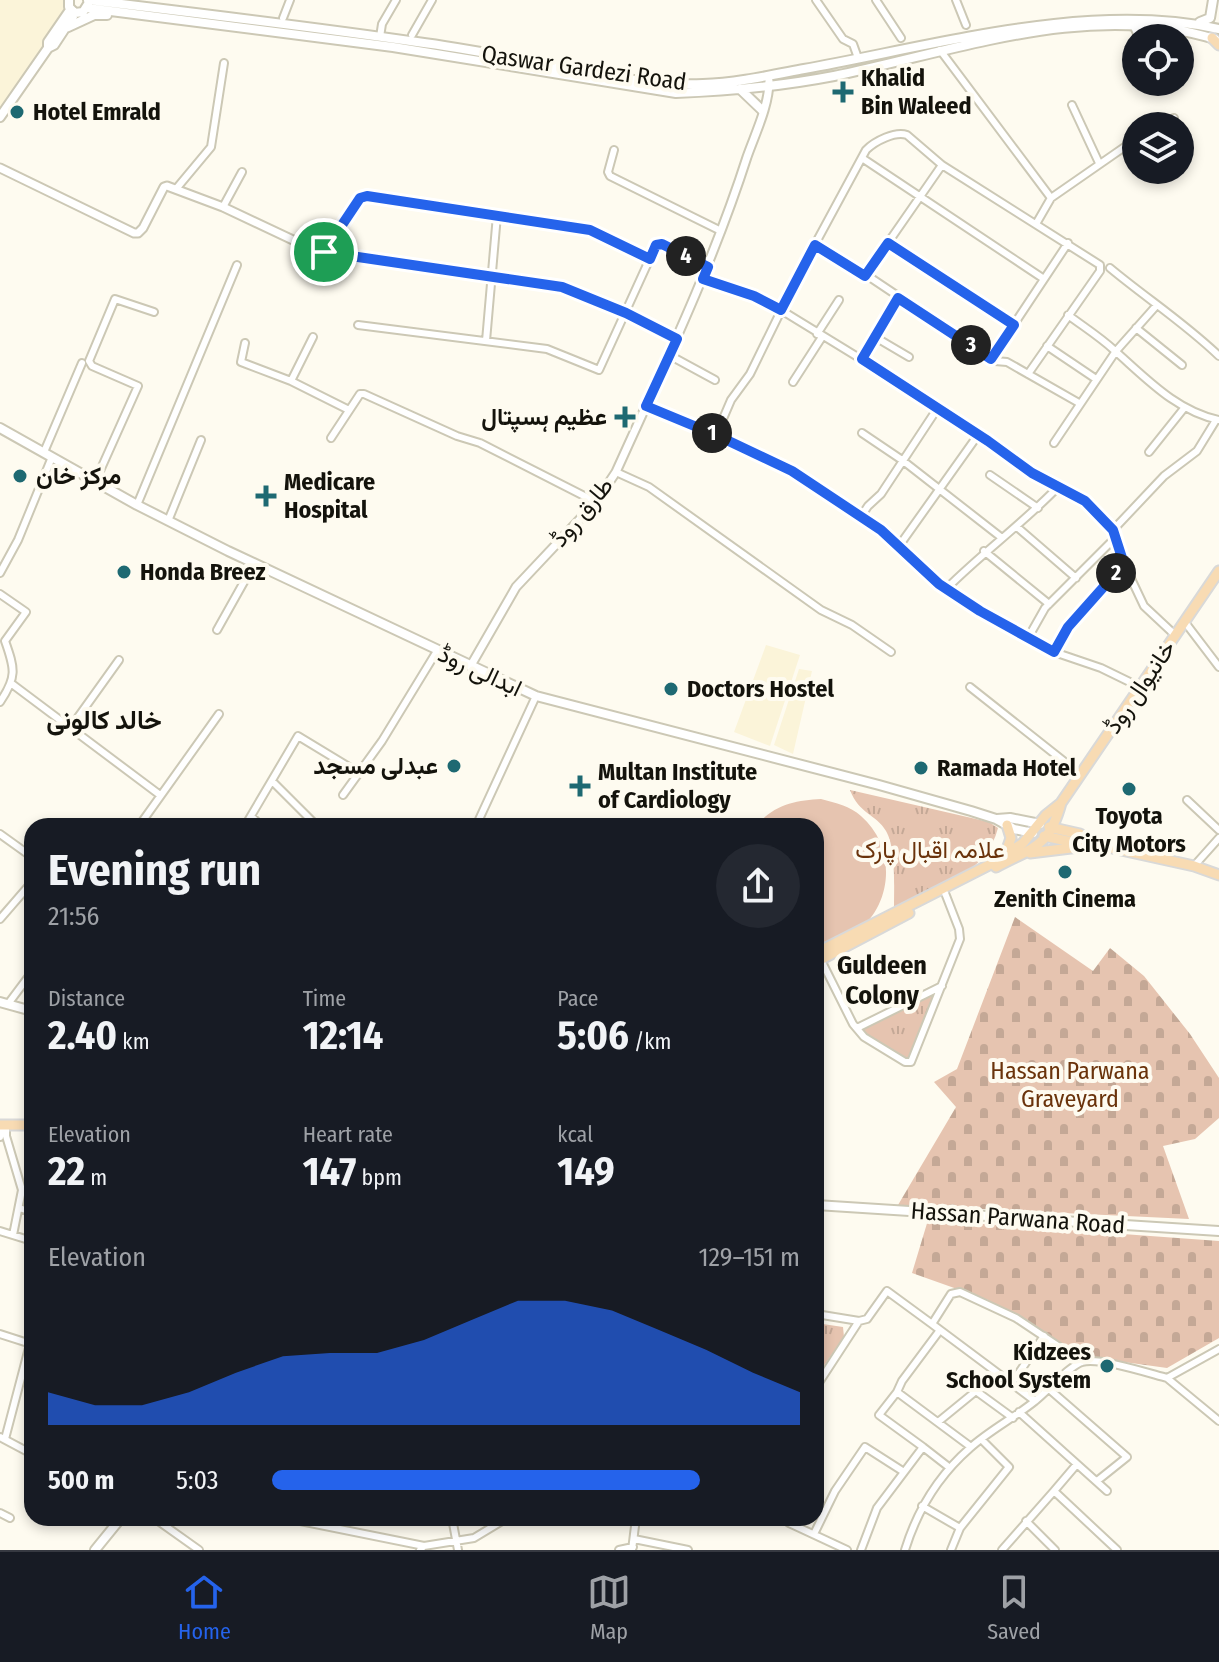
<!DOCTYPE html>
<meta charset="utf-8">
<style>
body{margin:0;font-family:"Fira Sans Condensed",Vazirmatn,sans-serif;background:#242831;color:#f1f3f6;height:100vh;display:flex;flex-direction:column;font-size:30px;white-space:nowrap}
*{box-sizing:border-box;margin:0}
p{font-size:26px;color:#9ea1a6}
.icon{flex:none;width:44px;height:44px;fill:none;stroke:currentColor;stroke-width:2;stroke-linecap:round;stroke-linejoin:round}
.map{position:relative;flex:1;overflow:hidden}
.panel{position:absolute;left:24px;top:818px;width:800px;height:708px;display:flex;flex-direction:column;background:#171b24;border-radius:24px;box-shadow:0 4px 12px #0003}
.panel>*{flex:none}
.buttons{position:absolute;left:1122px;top:24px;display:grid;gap:16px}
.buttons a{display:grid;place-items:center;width:72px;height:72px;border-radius:50%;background:#171b24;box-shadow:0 4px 12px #0003;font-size:40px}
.pin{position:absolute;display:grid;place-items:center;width:68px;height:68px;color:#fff;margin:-34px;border:4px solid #fff;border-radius:50%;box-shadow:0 2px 8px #0007}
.km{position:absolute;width:40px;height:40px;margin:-20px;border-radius:50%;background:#222;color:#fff;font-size:22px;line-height:40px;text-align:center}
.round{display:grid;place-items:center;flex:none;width:84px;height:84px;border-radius:42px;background:#242831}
.summary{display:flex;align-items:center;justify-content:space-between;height:136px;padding:0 24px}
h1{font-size:44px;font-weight:700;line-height:60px}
.figures{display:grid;grid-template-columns:repeat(3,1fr);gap:12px;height:136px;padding:8px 24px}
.figures div{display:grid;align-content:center}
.figures b{font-size:40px;font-weight:700}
.figures small{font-size:22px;font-weight:400}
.figures p{font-size:22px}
.chart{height:224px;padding:16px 24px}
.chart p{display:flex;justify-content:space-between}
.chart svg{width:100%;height:144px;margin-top:8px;fill:#2563eb;opacity:.7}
ul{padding:0 24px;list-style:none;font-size:26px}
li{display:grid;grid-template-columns:128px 96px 1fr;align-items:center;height:60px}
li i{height:20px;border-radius:10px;background:#2563eb}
.dock{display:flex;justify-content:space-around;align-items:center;height:112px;border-top:2px solid #363941;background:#171b24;font-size:22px;color:#9ea1a6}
.dock a{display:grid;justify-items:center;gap:4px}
.dock .active{color:#2563eb}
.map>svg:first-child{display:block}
</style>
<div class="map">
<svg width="1219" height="1550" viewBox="0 0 1219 1550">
<defs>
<pattern id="grass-tufts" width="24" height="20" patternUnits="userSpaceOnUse" patternTransform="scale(2)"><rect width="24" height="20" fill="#e6c4b0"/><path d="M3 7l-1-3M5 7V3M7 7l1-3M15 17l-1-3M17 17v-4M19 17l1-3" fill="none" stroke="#c4a896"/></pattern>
<pattern id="cemetery-stones" width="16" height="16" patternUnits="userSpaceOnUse" patternTransform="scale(2)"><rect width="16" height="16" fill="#e6c4b0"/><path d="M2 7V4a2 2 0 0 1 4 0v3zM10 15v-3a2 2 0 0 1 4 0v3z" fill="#c4a896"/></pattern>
</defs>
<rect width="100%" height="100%" fill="#fefbf0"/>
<path fill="#fbf4d9" d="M0,0H65L70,12L0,117Z
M766,645L800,655L770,746L734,732Z
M799,669L812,671L793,754L774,745Z"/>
<path fill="url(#grass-tufts)" d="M850,790L989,822L998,828C987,873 938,888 901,907L894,906C894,887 896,848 886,831C876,814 859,814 850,790Z
M942,986L914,1057L905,1062L857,1028Z
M816,1323L843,1327L844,1337L816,1377Z"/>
<path fill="url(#cemetery-stones)" d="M1015,917L1093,971L1110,948L1144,976L1190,1034L1219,1078V1118L1195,1139L1163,1146L1189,1219L898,1205L956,1107L934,1082L957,1069Z
M928,1220L1219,1241V1338L1167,1368L1081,1356L988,1300L912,1273Z"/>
<path fill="#e6c4b0" d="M821,799C836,803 850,806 861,816C896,846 894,904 857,931C845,940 831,943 816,945V826H757C772,805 797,800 821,799Z"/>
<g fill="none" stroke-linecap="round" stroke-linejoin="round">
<g stroke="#ccc8b5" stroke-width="10">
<path id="minor" d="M816,0L843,39L853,44L858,58
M876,0L901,38
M956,0L966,25
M283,18L290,0
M1134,27L1139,38
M412,35L432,0
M380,37L382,24L396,0
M940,50L1051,198
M1157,82L1159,85
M1072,105L1099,163
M1159,126L1174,118
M614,150L608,172L610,176L721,231
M862,158L1044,279
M176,189L211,147L224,63
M223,207L242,172
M1036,224L1051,198L1136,139
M888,243L1014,325
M815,245L859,270L995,361L1007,362L1079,403
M324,252L360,198L367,196L590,230L650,259
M1110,268C1146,298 1186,324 1219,356
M865,276L942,165
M703,279L754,296L781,310L905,386L1032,473L1085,501L1113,530L1117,549L1144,606L1175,635
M1068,315C1084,327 1100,337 1114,350C1146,378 1176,411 1219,420
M358,325L547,349L599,370L656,245L662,244L708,267
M1136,328L1182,365
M817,334L839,300
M875,337L909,357
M486,341L497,215
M245,343L241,362L291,381L349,410
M1047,346L1096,379
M669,355L715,380
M862,359L898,298
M991,359L1068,243
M291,381L313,337
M793,382L822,337
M646,406L716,435L792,471L881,530L933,579L980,611L1054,652L1101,668L1142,688
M862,433L902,460L1002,538
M716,435L731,400L750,374L799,274L866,150C875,141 895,131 907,135L942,165L1100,265V271L1028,374
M331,438L360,394H364L457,436L480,443L596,502
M1054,443L1116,351L1156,306
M44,452L82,363
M1149,452L1185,407
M616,472L649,487L821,610L852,625L891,652
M990,475L1038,508
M95,482L138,386L92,366L89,361L115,299L154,312
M137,505L237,265
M860,518L868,506L881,494L937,409
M168,521L201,440
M1017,527L1076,578
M1113,530L1164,476L1197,451L1216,420
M899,546L978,435
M984,551L1049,604
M0,573L18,540L52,457
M946,589C982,553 1022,524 1057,488
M0,594L26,612L5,641C15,669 17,677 0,702
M1184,621L1219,667
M217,630L254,564
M1028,638L1045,608L1116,537
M1054,652L1073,621L1124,564
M12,684L160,795
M970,687L1080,774
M71,727L119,660
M272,781L317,826
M343,795L382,741L437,651
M1187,800L1219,830
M251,816L261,826
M139,826L219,714
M245,826L298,736L359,773
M476,826L536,696
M0,834L32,857
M1194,866L1219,838
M0,919L32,882
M821,960L853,1024L864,1037L905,1062H911L960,939L959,929L945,893
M8,1004L32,972
M857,1028L942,986
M6,1125V1136L22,1190L13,1235
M0,1137L1,1125
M19,1208L32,1212
M0,1231L32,1241
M816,1314L859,1321
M932,1324L1035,1401
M0,1334L31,1344
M1167,1378L1219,1421
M1012,1383L1044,1336
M816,1387L859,1321L867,1319L887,1291L932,1324L951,1294L960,1292L1016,1318L1082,1362
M1049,1389L1127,1457L1097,1481
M897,1392L902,1381L940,1330
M1019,1412L1107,1491
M938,1422L976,1391L1013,1418
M0,1437L32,1454
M5,1439L30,1344
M923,1447L879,1415L897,1392L971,1447
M1054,1491L1077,1464
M922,1506L960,1528
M0,1513L10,1518
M154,1518L199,1550
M285,1518L424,1546
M452,1518L458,1550
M1026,1521L1055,1550
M789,1523L847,1550
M814,1534L835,1491L865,1447L904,1472
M634,1539L688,1550
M420,1550L424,1546L474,1538L507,1518
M619,1550L633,1547
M632,1550L636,1518
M861,1550L877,1508L923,1447L950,1468
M905,1550C917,1511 939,1475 970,1448C990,1430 1014,1418 1035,1401C1047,1392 1069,1366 1082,1362C1099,1357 1148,1373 1167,1378L1219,1349
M951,1550L960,1528L1009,1467L981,1439
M1002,1550L1054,1491L1117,1550"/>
</g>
<g stroke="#ccc8b5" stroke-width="11">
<path id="tertiary" d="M0,168L134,233H138L143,228L164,187L167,186L223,207L312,249L355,258L562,287L626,313L677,339
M470,667L516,587L596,502L616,472C663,368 712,266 747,157C755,134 769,106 769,81"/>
</g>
<g stroke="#ccc8b5" stroke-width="12">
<path id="secondary" d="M69,0V7L75,13L83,12L88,4
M88,0C197,13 307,26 417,42C471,49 524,60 577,70C618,78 661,86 703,84C736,83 772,75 804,69C933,46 1090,0 1219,29
M87,8L393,47L676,93C729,91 782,86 834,76C957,51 1089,0 1215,39
M1200,22L1210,18L1213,0
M68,27L94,15H107
M48,48V42L70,10
M740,89L762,110
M0,117L48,48L54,45L75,13
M0,428L137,505L228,551L536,696L879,785L971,811L996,819L1014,829L1033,833
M997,819L1010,818L1040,824
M0,1002L32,1011
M816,1205L1219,1231
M95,1550L121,1518"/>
</g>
<g stroke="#d9d9d8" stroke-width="13">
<path id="primary" d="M1212,38L1219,45
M1049,827L1080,834L1094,844
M1044,836L1081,844H1094L1194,866L1219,875
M1030,853L1079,847
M1005,855L1011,838L1007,825
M996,867C1033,847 1049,848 1061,803
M816,953L989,865L1023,843L1046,815L1061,803L1219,571
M816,962L909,913
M0,1125H32"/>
</g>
<use href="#minor" stroke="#fff" stroke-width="6"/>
<use href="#tertiary" stroke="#fff" stroke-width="7"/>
<use href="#secondary" stroke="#fff" stroke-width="8"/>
<use href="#primary" stroke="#f8dbb3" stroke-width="9"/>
</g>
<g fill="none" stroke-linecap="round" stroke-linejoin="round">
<g stroke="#fff" stroke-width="16">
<path id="route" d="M367,196L590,230L650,259L656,245L662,244L708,267L703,279L754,296L781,310L815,245L865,276L888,243L1014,325L991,359L898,298L862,359L988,441L1032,473L1085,501L1113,530L1124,564L1068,627L1054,652L980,611L939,584L881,530L792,471L716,435L646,406L677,339L626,313L562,287L324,252L360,198Z"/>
</g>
<use href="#route" stroke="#2563eb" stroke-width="10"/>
</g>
<g fill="#1e6972" stroke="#fefbf0" stroke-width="3">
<path d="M839 80h8v8h8v8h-8v8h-8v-8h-8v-8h8z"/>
<circle cx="17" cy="112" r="8"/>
<path d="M621 405h8v8h8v8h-8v8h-8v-8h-8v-8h8z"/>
<circle cx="20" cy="476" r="8"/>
<path d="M262 484h8v8h8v8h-8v8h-8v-8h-8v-8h8z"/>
<circle cx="124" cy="572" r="8"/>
<circle cx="671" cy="689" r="8"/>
<circle cx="454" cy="766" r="8"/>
<circle cx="921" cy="768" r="8"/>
<path d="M576 774h8v8h8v8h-8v8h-8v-8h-8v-8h8z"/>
<circle cx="1129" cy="789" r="8"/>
<circle cx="1065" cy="872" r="8"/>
<circle cx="1107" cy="1366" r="8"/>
</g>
<g text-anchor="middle" stroke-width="8" stroke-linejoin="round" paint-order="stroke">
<g font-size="24" fill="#14130c" stroke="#fefbf0">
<text transform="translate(584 68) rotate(8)" y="8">Qaswar Gardezi Road</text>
<text transform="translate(582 512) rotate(-50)" y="8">طارق روڈ</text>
<text transform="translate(480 671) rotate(25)" y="8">ابدالی روڈ</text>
<text transform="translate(1140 687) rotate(-56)" y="8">خانیوال روڈ</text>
<text transform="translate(1018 1218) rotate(4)" y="8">Hassan Parwana Road</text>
</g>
<g font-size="24" font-weight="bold" fill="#14130c" stroke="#fefbf0" text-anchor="start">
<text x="861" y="86">Khalid<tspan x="861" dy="28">Bin Waleed</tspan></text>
<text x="33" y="120">Hotel Emrald</text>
<text x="607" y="425" text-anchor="end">عظیم ہسپتال</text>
<text x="36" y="484">مرکز خان</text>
<text x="284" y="490">Medicare<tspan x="284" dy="28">Hospital</tspan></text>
<text x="140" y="580">Honda Breez</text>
<text x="687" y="697">Doctors Hostel</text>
<text x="438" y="774" text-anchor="end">عبدلی مسجد</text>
<text x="937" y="776">Ramada Hotel</text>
<text x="598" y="780">Multan Institute<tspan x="598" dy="28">of Cardiology</tspan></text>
<text x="1129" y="824" text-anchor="middle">Toyota<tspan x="1129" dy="28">City Motors</tspan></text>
<text x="1065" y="907" text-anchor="middle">Zenith Cinema</text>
<text x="1091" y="1360" text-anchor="end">Kidzees<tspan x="1091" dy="28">School System</tspan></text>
</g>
<g font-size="24" fill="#6a330b" stroke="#fefbf0">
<text x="930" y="858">علامہ اقبال پارک</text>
<text x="1070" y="1079">Hassan Parwana<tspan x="1070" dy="28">Graveyard</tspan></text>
</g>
<g font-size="26" font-weight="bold" fill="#14130c" stroke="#fefbf0">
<text x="104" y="729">خالد کالونی</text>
<text x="882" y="974">Guldeen<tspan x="882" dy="30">Colony</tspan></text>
</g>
</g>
</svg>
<div class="buttons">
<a><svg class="icon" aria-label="locate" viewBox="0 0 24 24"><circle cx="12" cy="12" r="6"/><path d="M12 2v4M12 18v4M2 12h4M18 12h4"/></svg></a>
<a><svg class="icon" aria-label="layers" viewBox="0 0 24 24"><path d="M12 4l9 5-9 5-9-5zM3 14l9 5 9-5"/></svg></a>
</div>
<div class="pin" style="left:324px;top:252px;background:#1e9e55"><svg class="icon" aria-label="arrive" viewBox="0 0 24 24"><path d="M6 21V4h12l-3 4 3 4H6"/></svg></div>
<b class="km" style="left:712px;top:433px">1</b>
<b class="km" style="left:1116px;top:573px">2</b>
<b class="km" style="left:971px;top:345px">3</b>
<b class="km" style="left:686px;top:256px">4</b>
<section class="panel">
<div class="summary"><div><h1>Evening run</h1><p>21:56</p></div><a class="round"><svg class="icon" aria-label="share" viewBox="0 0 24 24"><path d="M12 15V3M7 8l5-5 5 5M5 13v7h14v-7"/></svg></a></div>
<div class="figures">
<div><p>Distance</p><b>2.40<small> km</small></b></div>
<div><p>Time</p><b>12:14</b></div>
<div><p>Pace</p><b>5:06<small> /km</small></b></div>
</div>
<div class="figures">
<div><p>Elevation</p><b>22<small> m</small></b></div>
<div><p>Heart rate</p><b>147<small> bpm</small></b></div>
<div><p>kcal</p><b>149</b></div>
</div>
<div class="chart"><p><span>Elevation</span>129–151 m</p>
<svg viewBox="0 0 160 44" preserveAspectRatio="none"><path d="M0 44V34L10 38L20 38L30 34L40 28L50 23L60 22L70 22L80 18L90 12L100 6L110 6L120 9L130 15L140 21L150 28L160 34V44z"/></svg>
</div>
<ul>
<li><b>500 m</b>5:03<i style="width:81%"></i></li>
</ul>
</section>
</div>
<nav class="dock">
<a class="active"><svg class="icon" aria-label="home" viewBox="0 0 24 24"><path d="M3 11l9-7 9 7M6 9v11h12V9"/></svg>Home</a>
<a><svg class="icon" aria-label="map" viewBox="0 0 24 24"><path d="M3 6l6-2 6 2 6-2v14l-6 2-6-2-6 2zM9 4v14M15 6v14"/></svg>Map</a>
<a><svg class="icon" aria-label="saved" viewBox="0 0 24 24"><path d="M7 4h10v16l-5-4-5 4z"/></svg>Saved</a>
</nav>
